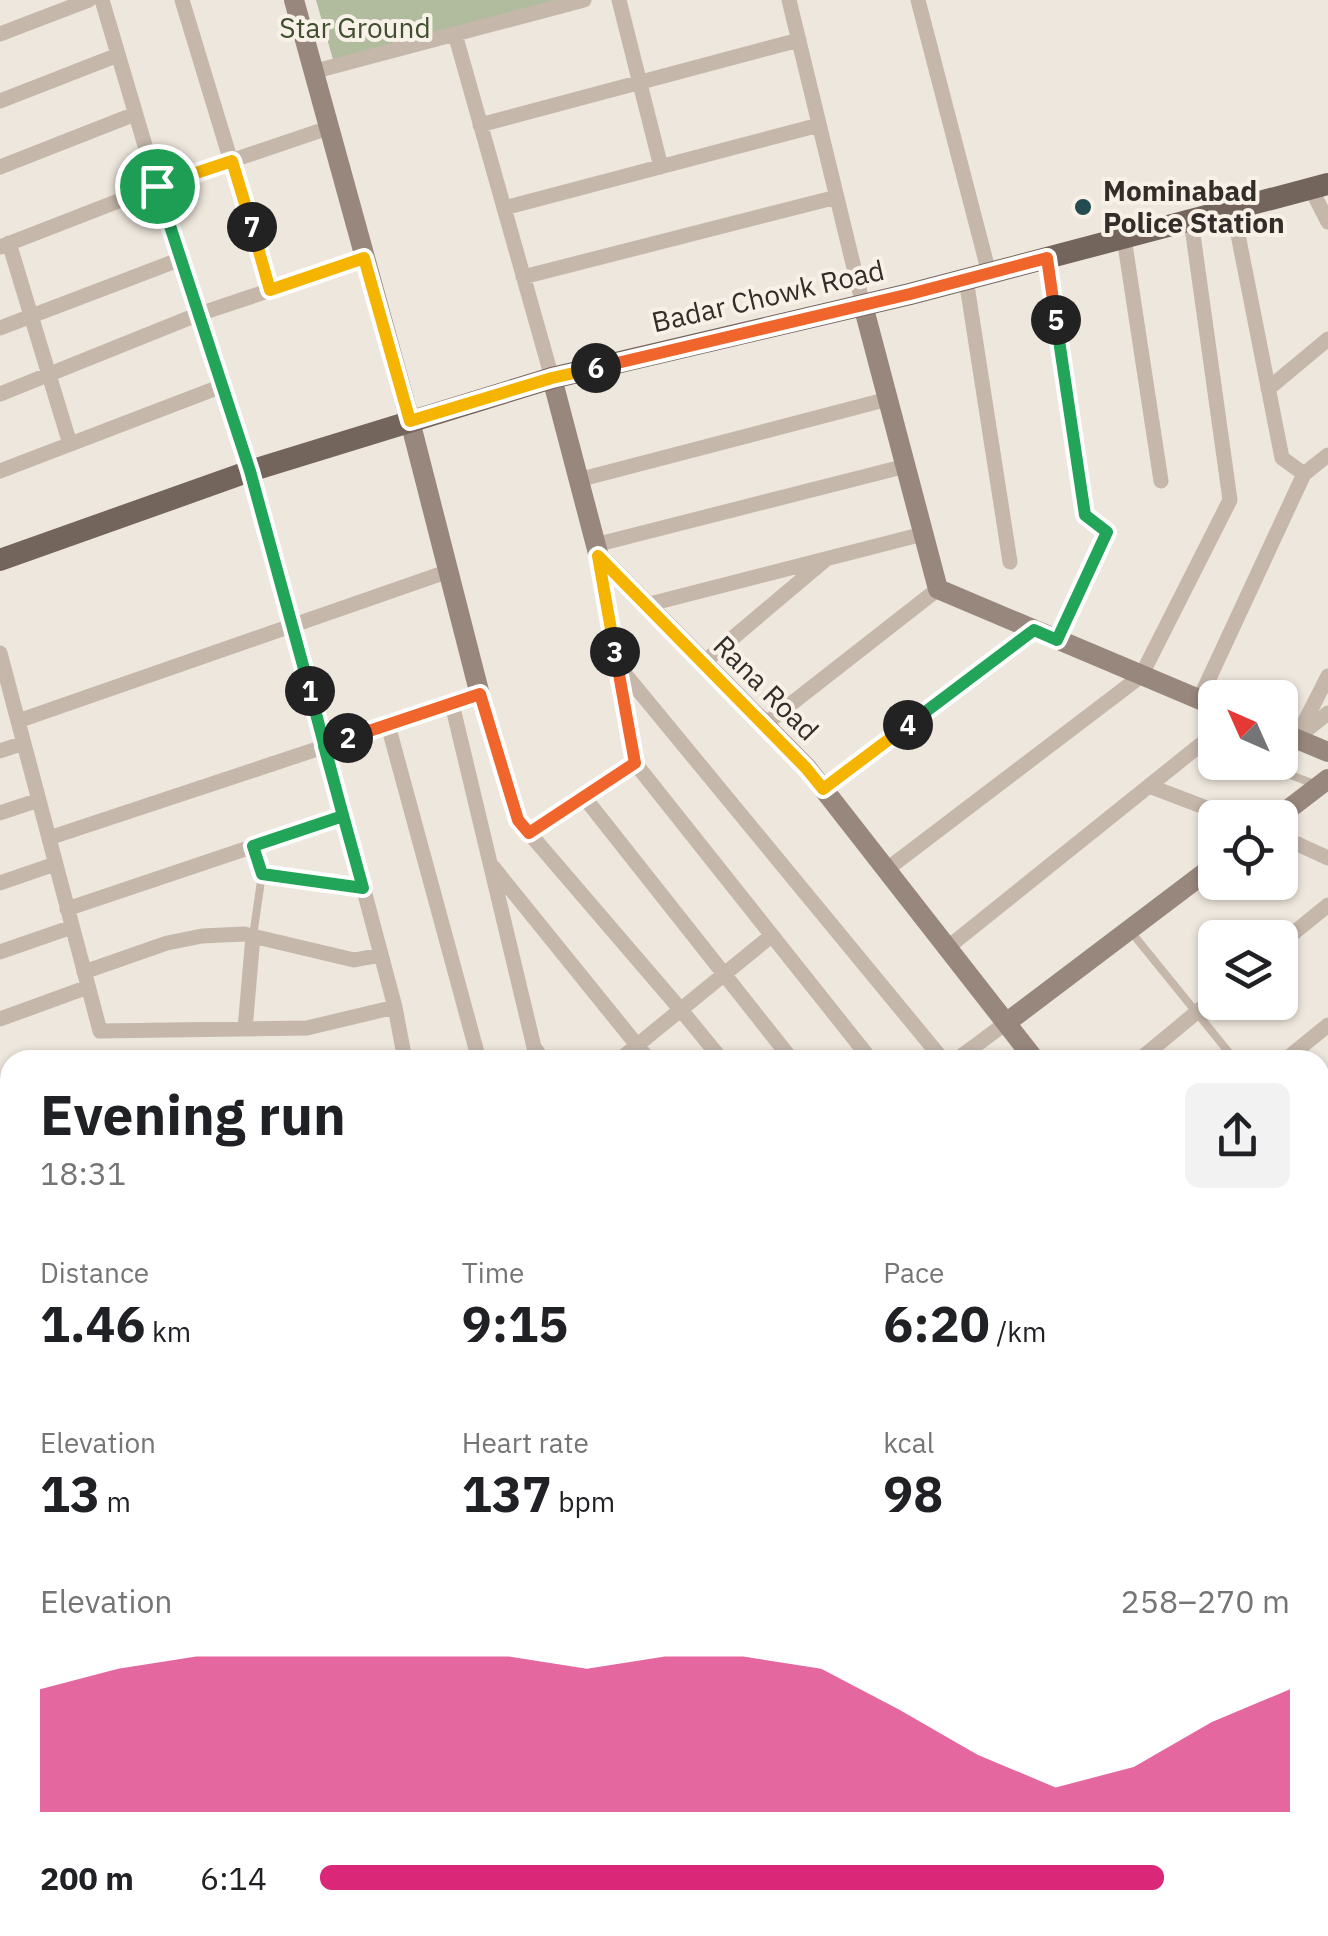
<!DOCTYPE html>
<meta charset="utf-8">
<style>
body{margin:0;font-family:"IBM Plex Sans",sans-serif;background:#f2f2f2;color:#202124;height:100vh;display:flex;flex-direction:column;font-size:38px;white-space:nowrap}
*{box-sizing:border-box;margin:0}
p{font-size:32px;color:#757577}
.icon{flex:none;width:55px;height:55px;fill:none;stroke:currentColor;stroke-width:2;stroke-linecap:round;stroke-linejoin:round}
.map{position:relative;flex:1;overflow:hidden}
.drawer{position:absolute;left:0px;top:1050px;width:1330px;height:888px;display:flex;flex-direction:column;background:#fff;border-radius:30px 30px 0 0;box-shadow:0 2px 8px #0004}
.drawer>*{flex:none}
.needle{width:65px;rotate:315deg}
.tools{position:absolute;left:1198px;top:680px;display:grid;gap:20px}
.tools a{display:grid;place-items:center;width:100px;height:100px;border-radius:15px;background:#fff;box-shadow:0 2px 8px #0004;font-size:50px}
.pin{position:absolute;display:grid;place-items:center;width:85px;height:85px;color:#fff;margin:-42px;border:5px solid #fff;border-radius:50%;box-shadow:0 2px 10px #0007}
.km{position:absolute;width:50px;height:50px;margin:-25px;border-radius:50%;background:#222;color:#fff;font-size:28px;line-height:50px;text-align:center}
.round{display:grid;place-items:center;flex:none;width:105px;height:105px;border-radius:15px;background:#f2f2f2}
.overview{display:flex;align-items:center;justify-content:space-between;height:170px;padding:0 40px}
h1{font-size:55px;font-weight:700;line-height:75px}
.metrics{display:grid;grid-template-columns:repeat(3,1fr);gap:15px;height:170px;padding:10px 40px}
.metrics div{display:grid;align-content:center}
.metrics b{font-size:50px;font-weight:700}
.metrics small{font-size:28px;font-weight:400}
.metrics p{font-size:28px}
.chart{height:280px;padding:20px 40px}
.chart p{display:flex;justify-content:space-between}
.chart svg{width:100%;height:180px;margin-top:10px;fill:#db2777;opacity:.7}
ul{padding:0 40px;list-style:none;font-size:32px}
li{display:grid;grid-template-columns:160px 120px 1fr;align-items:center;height:75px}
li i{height:25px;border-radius:12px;background:#db2777}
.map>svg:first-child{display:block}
</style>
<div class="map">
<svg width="1328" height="1936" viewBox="0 0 1328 1936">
<rect width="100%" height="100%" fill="#eee7dd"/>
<path fill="#b1bc9f" d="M316,0H584L334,63Z
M470,1928H593L596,1931L591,1936H481Z"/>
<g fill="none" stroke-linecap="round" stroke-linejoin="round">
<path stroke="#c5b7aa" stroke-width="8" d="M1256,762L1317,785
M262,874L362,888
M1132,933L1235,1060
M253,936L262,874L253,847"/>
<path stroke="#c5b7aa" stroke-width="15" d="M102,0L157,186L250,471L293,624L395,1007L405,1060
M182,0L270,290
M619,0L661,167
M789,0L863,305
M918,0L989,273
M0,34L89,0
M455,34L552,378
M312,72L584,0
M0,101L118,55
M480,125L799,40
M0,167L135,114
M1311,189L1328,222
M504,208L819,125
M1233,209L1282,458L1304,474L1328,455
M1124,238L1161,481
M9,243L70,444
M0,247L157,186L328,128
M1047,258L1085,515L1107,533L1057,640
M523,277L837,197
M966,279L1010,562
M0,328L181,259
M1268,389L1328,339
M0,394L199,314L364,259
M0,471L222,386
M578,480L888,399
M595,545L906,466
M599,557L635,763L871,1060
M646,605L923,534
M0,653L100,1031L307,1028L395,1007
M703,663L824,561
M620,668L943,1060
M1199,700L1304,474
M452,704L534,1047L543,1060
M18,721L449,571
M388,725L479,1060
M764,725L938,589
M1303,733L1328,713
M1296,739L1328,676
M0,751L24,743
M1149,786L1233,818
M823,789L1034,630
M584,797L792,1060
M0,813L39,800
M529,833L635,763
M1280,836L1328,858
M49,838L480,695L518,820L681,1010L722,1060
M493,867L649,1060
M886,870L1141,676L1230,500L1191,220
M0,883L55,864
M67,909L343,816
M1280,944L1328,905
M947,948L1215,733
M0,952L72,927
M84,972L167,943L202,936L244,934L354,960L381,955
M0,1019L88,987
M245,1029L253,936
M619,1060L771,936
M956,1060L1006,1023
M1139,1060L1215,997
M1285,1060L1328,1025
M0,1091L10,1088
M1320,1162L1328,1155
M1320,1298L1328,1290
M1320,1435L1328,1427
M0,1549L10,1551
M1320,1556L1328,1548
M0,1640L10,1641
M1320,1687L1328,1680
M0,1733L10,1734
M1320,1809L1328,1802
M0,1822L10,1823
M1320,1885L1328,1878
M0,1907L10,1909
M135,1928L181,1936
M467,1928L477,1936
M829,1928L837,1936
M1102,1928L1109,1936
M50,1936L51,1928
M329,1936L333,1928
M611,1936L620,1928
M749,1936L757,1928
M898,1936L907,1928
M1033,1936L1042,1928
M1175,1936L1184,1928
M1261,1936L1271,1928"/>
<path stroke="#98877c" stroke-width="20" d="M294,0L410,421L480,695
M863,305L938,589L1215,706
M552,378L599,557L807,768L1035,1060
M1280,732L1328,752
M1277,818L1328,779
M1006,1023L1215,865
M1320,1445L1328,1455"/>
<path stroke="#73645c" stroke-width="22" d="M0,560L250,471L552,378L910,294L1328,184"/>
</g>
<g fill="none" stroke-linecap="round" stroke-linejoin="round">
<g stroke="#fff" stroke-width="20">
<path id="split-1" d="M157,186L250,471L310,691"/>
</g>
<g stroke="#fff" stroke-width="20">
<path id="split-2" d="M310,691L343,816L253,846L262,874L363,888L324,746L348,738"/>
</g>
<g stroke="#fff" stroke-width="20">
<path id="split-3" d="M348,738L480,694L518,820L529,833L635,763L615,652"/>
</g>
<g stroke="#fff" stroke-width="20">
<path id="split-4" d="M615,652L598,556L806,768L823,789L908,725"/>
</g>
<g stroke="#fff" stroke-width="20">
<path id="split-5" d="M908,725L1034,630L1057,640L1107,532L1085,515L1056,320"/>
</g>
<g stroke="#fff" stroke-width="20">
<path id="split-6" d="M596,368L910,294L1047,258L1056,320"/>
</g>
<g stroke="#fff" stroke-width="20">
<path id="split-7" d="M252,227L270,290L364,258L410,421L552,378L596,368"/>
</g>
<g stroke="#fff" stroke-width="20">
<path id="split-8" d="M157,186L232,161L252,227"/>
</g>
<use href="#split-1" stroke="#22a559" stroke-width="12"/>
<use href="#split-2" stroke="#22a559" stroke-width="12"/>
<use href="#split-3" stroke="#f0652b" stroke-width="12"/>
<use href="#split-4" stroke="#f5b400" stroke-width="12"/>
<use href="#split-5" stroke="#22a559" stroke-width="12"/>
<use href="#split-6" stroke="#f0652b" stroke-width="12"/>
<use href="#split-7" stroke="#f5b400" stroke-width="12"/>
<use href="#split-8" stroke="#f5b400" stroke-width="12"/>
</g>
<circle fill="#244b4f" stroke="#f7f1e8" stroke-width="4" cx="1083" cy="207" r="10"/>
<g text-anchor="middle" stroke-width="8" stroke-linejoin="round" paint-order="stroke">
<g font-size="28" fill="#424e30" stroke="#f7f1e8">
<text x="355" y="38">Star Ground</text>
</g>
<g font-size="28" font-weight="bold" fill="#332c29" stroke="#f7f1e8" text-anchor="start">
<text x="1103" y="201">Mominabad<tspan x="1103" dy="32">Police Station</tspan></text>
</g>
<g font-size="28" fill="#332c29" stroke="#f7f1e8">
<text transform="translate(768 296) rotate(-13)" y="10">Badar Chowk Road</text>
<text transform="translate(766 688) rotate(45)" y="10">Rana Road</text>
</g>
</g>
</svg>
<div class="tools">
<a><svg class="needle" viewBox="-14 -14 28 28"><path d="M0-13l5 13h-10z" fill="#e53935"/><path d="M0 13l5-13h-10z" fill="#757577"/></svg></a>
<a><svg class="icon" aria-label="locate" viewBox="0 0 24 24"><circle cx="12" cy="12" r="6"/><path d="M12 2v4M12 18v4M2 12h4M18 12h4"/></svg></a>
<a><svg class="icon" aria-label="layers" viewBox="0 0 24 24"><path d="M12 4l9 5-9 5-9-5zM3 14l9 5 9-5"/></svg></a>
</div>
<div class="pin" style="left:157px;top:186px;background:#1e9e55"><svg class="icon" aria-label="arrive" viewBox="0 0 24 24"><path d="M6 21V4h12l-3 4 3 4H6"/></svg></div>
<b class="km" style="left:310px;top:691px">1</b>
<b class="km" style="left:348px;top:738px">2</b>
<b class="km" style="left:615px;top:652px">3</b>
<b class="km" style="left:908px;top:725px">4</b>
<b class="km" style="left:1056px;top:320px">5</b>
<b class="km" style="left:596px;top:368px">6</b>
<b class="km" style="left:252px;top:227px">7</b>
<section class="drawer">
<div class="overview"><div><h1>Evening run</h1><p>18:31</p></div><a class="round"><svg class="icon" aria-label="share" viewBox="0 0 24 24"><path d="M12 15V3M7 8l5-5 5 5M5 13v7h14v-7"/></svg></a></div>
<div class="metrics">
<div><p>Distance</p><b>1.46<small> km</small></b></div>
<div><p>Time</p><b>9:15</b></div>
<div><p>Pace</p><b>6:20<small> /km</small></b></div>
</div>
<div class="metrics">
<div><p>Elevation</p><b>13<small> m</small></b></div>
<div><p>Heart rate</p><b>137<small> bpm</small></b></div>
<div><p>kcal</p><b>98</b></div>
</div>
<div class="chart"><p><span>Elevation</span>258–270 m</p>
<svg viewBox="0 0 160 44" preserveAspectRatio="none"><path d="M0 44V14L10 9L20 6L30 6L40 6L50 6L60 6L70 9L80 6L90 6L100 9L110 19L120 30L130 38L140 33L150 22L160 14V44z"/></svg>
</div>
<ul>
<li><b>200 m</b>6:14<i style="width:87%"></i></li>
</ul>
</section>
</div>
